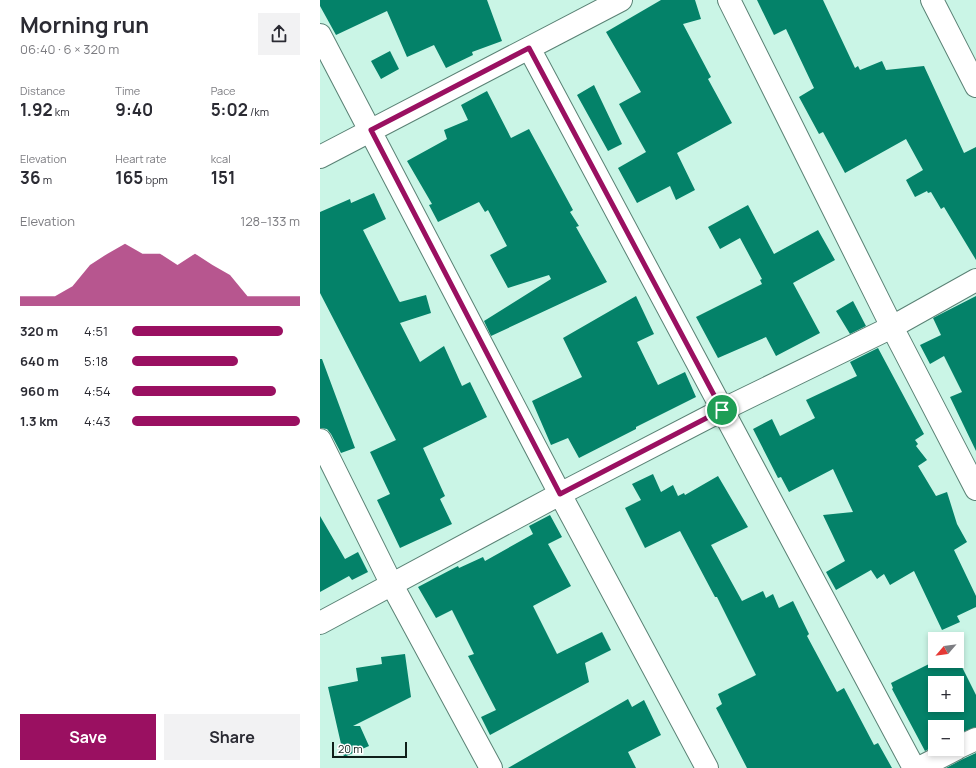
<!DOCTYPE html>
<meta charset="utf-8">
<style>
body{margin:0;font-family:Manrope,sans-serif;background:#f2f2f3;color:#2b2b33;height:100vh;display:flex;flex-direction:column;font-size:15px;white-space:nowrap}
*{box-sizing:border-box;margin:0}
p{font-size:13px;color:#7c7c81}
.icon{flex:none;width:22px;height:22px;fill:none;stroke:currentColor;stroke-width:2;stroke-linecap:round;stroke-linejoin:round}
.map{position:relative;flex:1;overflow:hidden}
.panel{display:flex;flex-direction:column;background:#fff;width:320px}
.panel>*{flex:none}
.needle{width:26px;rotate:242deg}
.controls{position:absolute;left:608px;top:632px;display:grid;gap:8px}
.controls a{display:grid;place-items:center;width:36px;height:36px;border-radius:0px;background:#fff;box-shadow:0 2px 6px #0003;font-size:20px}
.scale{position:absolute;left:12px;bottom:10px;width:75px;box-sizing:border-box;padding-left:4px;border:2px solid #0e1f19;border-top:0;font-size:11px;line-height:14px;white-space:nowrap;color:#0e1f19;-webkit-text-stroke:3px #fff;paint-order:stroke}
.pin{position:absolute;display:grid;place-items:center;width:34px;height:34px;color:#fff;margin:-17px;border:2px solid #fff;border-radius:50%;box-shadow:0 1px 4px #0007}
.round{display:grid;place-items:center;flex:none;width:42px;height:42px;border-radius:0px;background:#f2f2f3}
.summary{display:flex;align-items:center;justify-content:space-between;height:68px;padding:0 20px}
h1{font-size:22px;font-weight:700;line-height:30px}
.metrics{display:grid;grid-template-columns:repeat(3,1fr);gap:6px;height:68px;padding:4px 20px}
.metrics div{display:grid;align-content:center}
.metrics b{font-size:17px;font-weight:700}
.metrics small{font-size:11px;font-weight:400}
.metrics p{font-size:11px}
.chart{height:112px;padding:8px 20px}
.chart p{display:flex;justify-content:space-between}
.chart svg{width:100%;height:72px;margin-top:4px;fill:#9a1061;opacity:.7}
.cta{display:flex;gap:8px;margin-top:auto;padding:8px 20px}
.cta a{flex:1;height:46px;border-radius:0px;background:#9a1061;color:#fff;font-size:16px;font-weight:700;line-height:46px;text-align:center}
.cta a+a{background:#f2f2f3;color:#2b2b33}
ul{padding:0 20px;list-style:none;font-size:13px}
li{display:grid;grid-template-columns:64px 48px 1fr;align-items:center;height:30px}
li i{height:10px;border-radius:5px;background:#9a1061}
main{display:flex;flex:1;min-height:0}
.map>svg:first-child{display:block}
</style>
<main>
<section class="panel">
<div class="summary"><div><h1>Morning run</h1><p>06:40 · 6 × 320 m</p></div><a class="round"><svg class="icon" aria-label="share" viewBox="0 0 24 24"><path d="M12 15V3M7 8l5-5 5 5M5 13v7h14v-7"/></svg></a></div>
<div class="metrics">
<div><p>Distance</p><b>1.92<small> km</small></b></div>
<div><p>Time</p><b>9:40</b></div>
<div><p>Pace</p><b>5:02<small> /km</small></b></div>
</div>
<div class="metrics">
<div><p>Elevation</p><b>36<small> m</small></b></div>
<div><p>Heart rate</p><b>165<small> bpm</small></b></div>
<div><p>kcal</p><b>151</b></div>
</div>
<div class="chart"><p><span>Elevation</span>128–133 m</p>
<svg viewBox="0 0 160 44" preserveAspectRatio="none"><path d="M0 44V38L10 38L20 38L30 32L40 19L50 12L60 6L70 12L80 12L90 19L100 12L110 19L120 25L130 38L140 38L150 38L160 38V44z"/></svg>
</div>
<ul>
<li><b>320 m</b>4:51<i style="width:90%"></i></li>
<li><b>640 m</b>5:18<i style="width:63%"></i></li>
<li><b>960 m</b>4:54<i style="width:86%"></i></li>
<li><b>1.3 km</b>4:43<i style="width:100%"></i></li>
</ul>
<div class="cta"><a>Save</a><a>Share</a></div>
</section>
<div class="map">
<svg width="656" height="768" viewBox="0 0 656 768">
<rect width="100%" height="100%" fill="#caf5e6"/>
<path fill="#048269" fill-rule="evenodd" d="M0,0H167L182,41L152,52L153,55L126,68L114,45L87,57L67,11L16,35L0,6Z
M341,0H375L381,19L363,24L391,77L388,79L412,123L357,153L375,190L356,200L350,186L317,203L298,168L326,152L299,104L321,92L286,32Z
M437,0H503L535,68L538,66L540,70L562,61L566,70L604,66L644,153L656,147V260L624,207L621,209L611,192L608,193L607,191L595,197L586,180L603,170L586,139L525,173L503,132L499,134L479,97L494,88L466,29L454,35Z
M70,51L79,69L61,79L51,61Z
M274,85L302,144L288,151L257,95Z
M167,91L191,138L209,129L253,210L250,212L259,226L256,227L287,282L171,336L164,321L231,279L229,275L188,288L170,255L187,246L168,210L165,212L159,202L118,222L109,205L112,204L87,161L127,139L124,130L148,120L141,105Z
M54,193L66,219L43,230L79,301L80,302L106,295L111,313L80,323L100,362L124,346L142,386L150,382L167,417L103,448L125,496L120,499L132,524L80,548L57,500L70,494L50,452L76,440L0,293V212L30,199L31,203Z
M428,205L454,254L498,230L515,260L473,283L500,333L456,356L446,337L398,358L376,317L442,284L440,280L442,279L420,238L400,249L388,227Z
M316,296L334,334L317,342L338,385L365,372L376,397L316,427V429L259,458L248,438L231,445L212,401L262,377L243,338Z
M656,296V451L630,397L642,392L624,356L610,364L600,345L621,335L613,318Z
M533,301L546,326L530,334L516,311Z
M558,348L604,434L595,440L598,444L596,446L607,460L598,466L616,496L627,492L637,524L647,542L634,550L656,596V607L637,616L640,622L622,630L594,571L570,585L564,574L557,579L551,570L516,590L506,572L525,561L503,515L533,512L513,469L469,492L461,477L458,478L433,429L452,419L460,436L495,418L486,400L537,376L530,362Z
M0,359H2L35,448L21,453L11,434L7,429L0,428Z
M333,474L341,492L353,485L358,496L364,493L365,495L398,476L428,527L391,545L422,601L443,591L446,598L453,594L459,608L473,601L489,634L487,636L517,692L524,688L554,745L558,743L572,768H427L396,708L402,704L398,694L436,675L397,597H395L360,531L325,548L305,508L321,500L312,484Z
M230,515L242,537L228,544L251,586L213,606L237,654L282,632L291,650L265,663L269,682L170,735L161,717L176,710L148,656L154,654L132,610L116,618L98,587L138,566L139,568L163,557L165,561L213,534L209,526Z
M0,516L25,559L38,552L48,572L32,580L29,576L0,592Z
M85,654L91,697L33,726H40L49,746L24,757L8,687L38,681L36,668L62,664L61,657Z
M637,657L656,695V727L637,734V727H615V746L605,751L572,689L573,688L571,683L615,661H637ZM615,683H637V705H615Z
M308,699L312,707L324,700L341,735L308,752L316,768H188Z
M656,753V768H626L643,759Z"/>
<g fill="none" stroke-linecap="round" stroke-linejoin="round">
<g stroke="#5a8275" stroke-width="24">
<path id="minor" d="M409,0L572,327L656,489
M612,0L656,86
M0,35L240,494L387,768
M209,48L594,768
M0,157L301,0
M0,440L72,585L171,768
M0,623L240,494L402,410L572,327L656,280
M637,748L656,739
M599,768L636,749"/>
</g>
<use href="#minor" stroke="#fff" stroke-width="22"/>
</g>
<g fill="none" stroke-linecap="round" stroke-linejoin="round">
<g stroke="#fff" stroke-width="8">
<path id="route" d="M209,48L402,410L240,494L51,130Z"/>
</g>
<use href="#route" stroke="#9a1061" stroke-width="5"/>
</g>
</svg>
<div class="controls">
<a><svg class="needle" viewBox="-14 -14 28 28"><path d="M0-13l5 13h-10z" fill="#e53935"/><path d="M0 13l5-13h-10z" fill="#7c7c81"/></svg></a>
<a>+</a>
<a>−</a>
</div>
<div class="scale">20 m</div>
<div class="pin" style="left:402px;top:410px;background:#1e9e55"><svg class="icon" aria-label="arrive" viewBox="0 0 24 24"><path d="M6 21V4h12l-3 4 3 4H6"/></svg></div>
</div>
</main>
